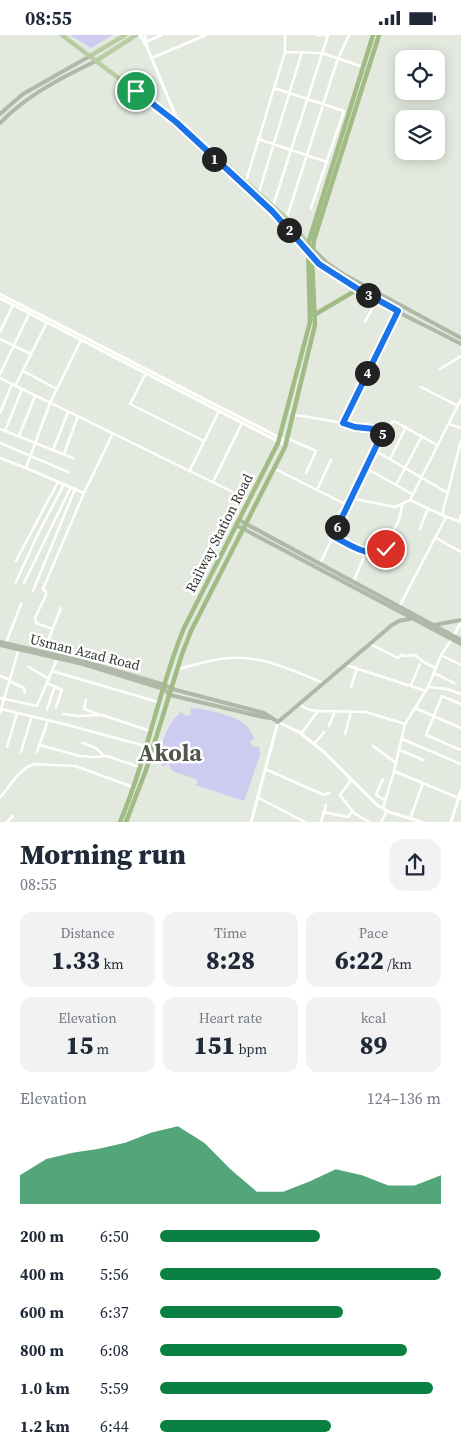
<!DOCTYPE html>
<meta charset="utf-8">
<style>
body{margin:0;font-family:"Source Serif 4",serif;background:#f2f2f3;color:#1f2937;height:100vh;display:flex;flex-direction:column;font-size:19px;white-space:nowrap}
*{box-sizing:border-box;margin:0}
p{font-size:16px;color:#747a83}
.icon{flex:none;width:28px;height:28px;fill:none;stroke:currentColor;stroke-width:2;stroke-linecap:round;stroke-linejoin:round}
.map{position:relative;height:787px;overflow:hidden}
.drawer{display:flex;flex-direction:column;background:#fff;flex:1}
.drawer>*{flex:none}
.fabs{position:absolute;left:395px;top:15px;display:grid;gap:10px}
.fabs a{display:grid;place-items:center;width:50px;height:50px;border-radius:10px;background:#fff;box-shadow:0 2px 12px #0003;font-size:25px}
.pin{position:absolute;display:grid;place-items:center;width:42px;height:42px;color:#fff;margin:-21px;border:2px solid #fff;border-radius:50%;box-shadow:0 1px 5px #0007}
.km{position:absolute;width:25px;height:25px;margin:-12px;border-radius:50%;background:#222;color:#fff;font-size:14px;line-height:25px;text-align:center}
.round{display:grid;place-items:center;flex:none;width:52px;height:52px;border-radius:15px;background:#f2f2f3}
.overview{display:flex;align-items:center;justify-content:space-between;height:85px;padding:0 20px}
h1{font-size:28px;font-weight:800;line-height:38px}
.figures{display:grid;grid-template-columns:repeat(3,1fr);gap:8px;height:85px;padding:5px 20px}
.figures div{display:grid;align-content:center;border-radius:12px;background:#f2f2f3;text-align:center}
.figures b{font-size:25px;font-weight:800}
.figures small{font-size:14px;font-weight:400}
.figures p{font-size:14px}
.chart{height:140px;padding:10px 20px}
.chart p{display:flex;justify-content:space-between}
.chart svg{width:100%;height:90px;margin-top:5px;fill:#0b8043;opacity:.7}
ul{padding:0 20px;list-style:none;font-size:16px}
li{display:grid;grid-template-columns:80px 60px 1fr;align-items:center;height:38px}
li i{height:12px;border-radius:6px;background:#0b8043}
.status{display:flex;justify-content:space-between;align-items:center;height:35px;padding:0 25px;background:#fff;direction:ltr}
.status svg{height:14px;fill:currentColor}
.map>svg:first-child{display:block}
</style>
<div class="status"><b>08:55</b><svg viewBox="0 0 49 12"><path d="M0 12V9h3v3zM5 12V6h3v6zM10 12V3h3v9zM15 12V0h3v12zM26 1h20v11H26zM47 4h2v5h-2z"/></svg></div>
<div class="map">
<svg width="461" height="787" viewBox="0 0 461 787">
<rect width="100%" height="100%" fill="#e3e9de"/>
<path fill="#cecbf0" d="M70,0H113L91,13Z
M190,673C206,674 237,680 248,692C250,695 252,699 254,703L250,706L253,712H259L260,720L244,766L196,750L198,745L172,736L169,729L162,731C159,710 165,691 181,677L186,681L191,679Z"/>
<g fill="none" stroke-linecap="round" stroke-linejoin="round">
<path stroke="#fff" stroke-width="2.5" d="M317,0H328
M145,7L162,0
M285,17L322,18L363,32
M152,23L206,0
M274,53L344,76L311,173
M258,104L327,127
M246,146L285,17V0
M259,157L302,17
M273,171L328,0
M287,182L337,26L349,0
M365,287L376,266
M0,297L13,270
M0,304L31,319
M440,334L461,321
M23,336L57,354
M146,338L130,369L204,406
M0,339L30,277
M0,343L249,465
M15,351L47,287
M421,352L458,371
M0,378L12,349
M293,380C324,383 353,392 384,395
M343,389L398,277
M449,389L461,393
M0,394L73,423
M5,396L22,354
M19,401L35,361
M287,403L316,416L306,438
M0,408L68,437
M53,415L68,377
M374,415L448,458
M64,419L78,381
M0,423L26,433L50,368L81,305
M390,424L406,392
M26,433L84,458L113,398
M366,433L412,459
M275,434L347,470
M190,435L219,376
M213,447L242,388
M396,450L422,401
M317,455L331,425
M350,465L384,395L394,386L437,410
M410,465L461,364
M442,480L461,406
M460,486L461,480
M420,494L428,473
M333,501C350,509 366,521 384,515L399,485L402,471
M436,503L461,517
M16,526L58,447
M320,529L350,465L355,464L395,472L410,465L442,480L461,487
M16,547L36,503L64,449
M24,548L71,452
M353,548L366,517
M33,556L75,454
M399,572L446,482
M53,594L36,588L35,583L46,560V557L43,554L84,458
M452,604L441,620L428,652L405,689L394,736L461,764
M6,608L21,569
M370,609L398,623L401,620L405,621L415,620L425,628L436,633
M44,616L61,573
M441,620L461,630
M346,630L426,656
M29,632L49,644
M178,634C198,629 222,621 243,623C270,624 298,638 324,648
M52,636L158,667
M434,638L454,648
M0,641L10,645
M9,646L24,653L25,658
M47,648L62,655L56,672
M411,650L420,629
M351,652L357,633
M429,652L447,654L461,659
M0,663L37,671L57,624
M86,665L84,674L98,679
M298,669L309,675L318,676L366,677L405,689
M461,669L442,661L426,700L461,715
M415,673L461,693
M1,674L64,689L145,711
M47,674L55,651
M0,678L19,613
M63,679L79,681L102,680L150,696
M329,691L335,676
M301,699L318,676
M345,699L351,677
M402,704L461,729
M83,708L96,713L103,720
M314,709L324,697
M39,710L80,721L93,722L107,721L139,732
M373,711L396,728
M7,712L17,678
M400,715L423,725
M21,717L32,681
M37,717L48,685
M265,734L324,760L329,758
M383,744L376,759L379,762L385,765
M351,745L340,760L354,778L369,787
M257,762L305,787
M0,763C9,752 20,732 35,729L75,731L133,752
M383,773L394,736
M323,777L348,782L352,776
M410,784L423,748
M7,787L13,781
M321,787L326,770
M381,787L387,776"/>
<path stroke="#fff" stroke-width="3" d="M140,0L147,12L179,89
M145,0L147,11
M0,259L286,406
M0,263L285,410
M453,602L461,587
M251,787L278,687L299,697L324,717L377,770L389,777L422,787
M451,787L461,755"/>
<path stroke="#b0b8a7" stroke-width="4" d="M0,79L23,59L90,21
M0,88C27,60 61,43 96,26
M312,213L327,228L343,239L461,303
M312,223C351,257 414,284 461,309
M239,485L461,605
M236,490L461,609
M434,590L461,585
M0,607L83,626L165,650L172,654L264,678L278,687L392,590L399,586L419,582
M0,610L83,629L164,654L170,660L263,682L271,683"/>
<path stroke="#b8cda3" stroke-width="4.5" d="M62,0L176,87L272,176L308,217
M90,21L125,0
M96,26L136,0
M201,110L207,112L287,184L312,213"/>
<path stroke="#a0bc84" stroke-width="4.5" d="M314,280L358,254
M120,787C147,724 158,656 184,593L278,408L310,287L308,209L373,0
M126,787L146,735L182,619L191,596L285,412L315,290L312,223L314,205L379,0"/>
</g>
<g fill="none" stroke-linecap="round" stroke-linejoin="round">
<g stroke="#fff" stroke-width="10">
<path id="route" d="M136,56L176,87L272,176L319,229L358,254L398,276L343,388L355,392L384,395L333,501C349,509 368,524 386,514"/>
</g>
<use href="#route" stroke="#1a73e8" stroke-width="6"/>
</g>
<g text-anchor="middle" stroke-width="5" stroke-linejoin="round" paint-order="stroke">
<g font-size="14" fill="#333531" stroke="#fff">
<text transform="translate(219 498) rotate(-63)" y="5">Railway Station Road</text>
<text transform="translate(85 617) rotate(14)" y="5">Usman Azad Road</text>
</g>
<g font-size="24" font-weight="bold" fill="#51564d" stroke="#fff">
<text x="170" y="726">Akola</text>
</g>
</g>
</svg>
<div class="fabs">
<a><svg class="icon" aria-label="locate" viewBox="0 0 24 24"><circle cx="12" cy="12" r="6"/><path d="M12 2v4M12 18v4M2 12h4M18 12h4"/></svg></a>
<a><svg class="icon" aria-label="layers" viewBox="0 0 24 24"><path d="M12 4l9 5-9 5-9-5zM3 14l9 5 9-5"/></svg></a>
</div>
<div class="pin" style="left:136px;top:56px;background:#1e9e55"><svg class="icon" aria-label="arrive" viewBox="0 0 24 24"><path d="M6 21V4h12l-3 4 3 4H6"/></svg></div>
<div class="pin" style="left:386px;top:514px;background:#d93025"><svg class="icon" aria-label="check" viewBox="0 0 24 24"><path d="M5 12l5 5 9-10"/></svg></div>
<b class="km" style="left:214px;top:124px">1</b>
<b class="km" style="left:289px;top:195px">2</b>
<b class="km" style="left:368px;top:260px">3</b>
<b class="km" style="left:367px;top:338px">4</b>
<b class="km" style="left:382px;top:399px">5</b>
<b class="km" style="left:337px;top:492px">6</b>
</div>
<section class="drawer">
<div class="overview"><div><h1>Morning run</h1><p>08:55</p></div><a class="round"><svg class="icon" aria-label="share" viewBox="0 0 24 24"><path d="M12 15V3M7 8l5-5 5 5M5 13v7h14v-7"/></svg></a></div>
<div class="figures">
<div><p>Distance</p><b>1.33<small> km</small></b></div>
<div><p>Time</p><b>8:28</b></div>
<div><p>Pace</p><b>6:22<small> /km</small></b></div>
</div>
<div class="figures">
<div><p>Elevation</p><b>15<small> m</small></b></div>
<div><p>Heart rate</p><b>151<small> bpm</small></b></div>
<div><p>kcal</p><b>89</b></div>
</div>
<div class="chart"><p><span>Elevation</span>124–136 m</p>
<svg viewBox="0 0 160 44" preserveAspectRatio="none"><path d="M0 44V30L10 22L20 19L30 17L40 14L50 9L60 6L70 14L80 27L90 38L100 38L110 33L120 27L130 30L140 35L150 35L160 30V44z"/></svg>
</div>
<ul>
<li><b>200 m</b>6:50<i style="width:57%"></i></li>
<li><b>400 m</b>5:56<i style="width:100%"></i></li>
<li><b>600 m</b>6:37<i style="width:65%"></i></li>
<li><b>800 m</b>6:08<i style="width:88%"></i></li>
<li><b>1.0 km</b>5:59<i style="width:97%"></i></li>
<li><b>1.2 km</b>6:44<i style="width:61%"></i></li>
</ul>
</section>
